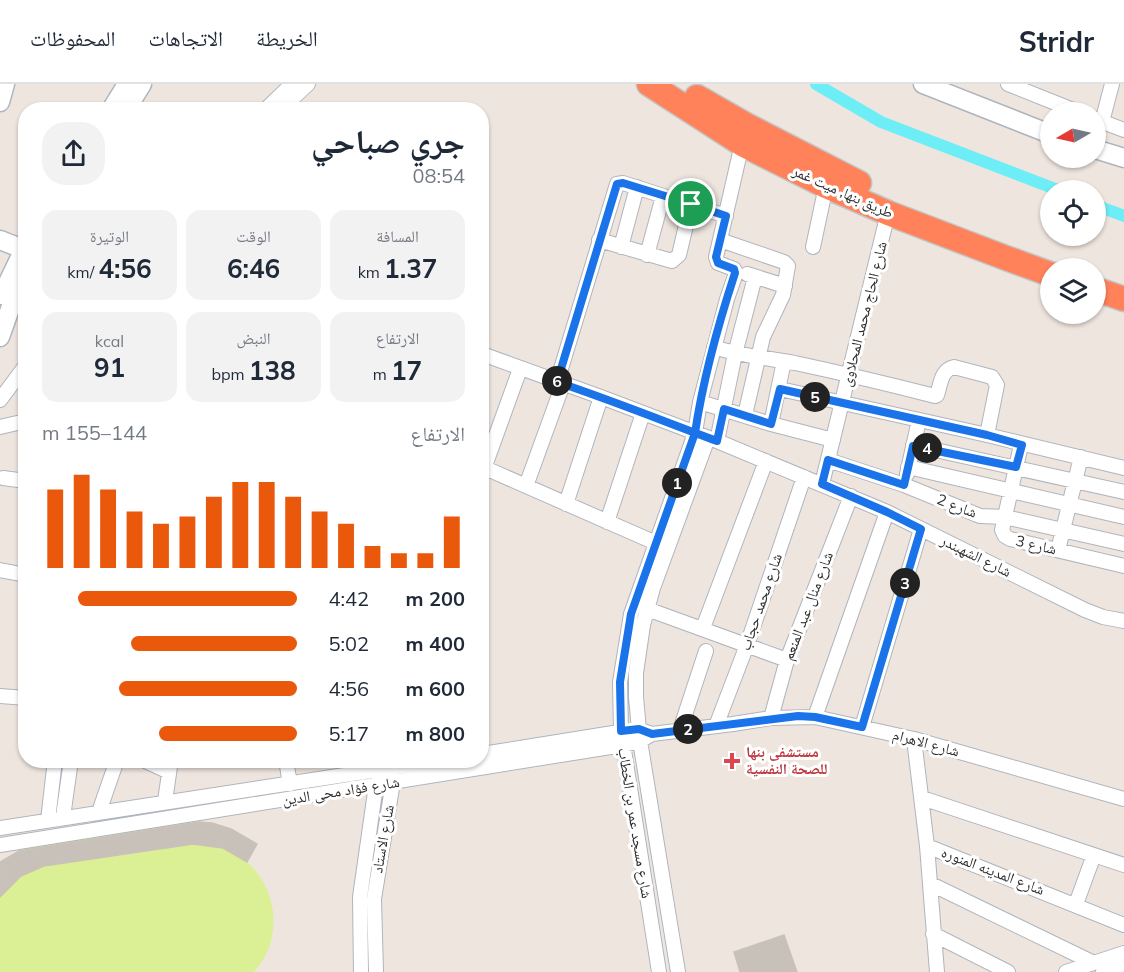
<!DOCTYPE html>
<html lang="ar">
<meta charset="utf-8">
<style>
body{margin:0;font-family:Mulish,"Noto Naskh Arabic",sans-serif;background:#f2f2f3;color:#1f2937;direction:rtl;height:100vh;display:flex;flex-direction:column;font-size:22px;white-space:nowrap}
*{box-sizing:border-box;margin:0}
p{font-size:20px;color:#747a83}
.icon{flex:none;width:33px;height:33px;fill:none;stroke:currentColor;stroke-width:2;stroke-linecap:round;stroke-linejoin:round}
.map{position:relative;flex:1;overflow:hidden;direction:ltr}
.panel{position:absolute;left:18px;top:18px;width:471px;height:666px;display:flex;flex-direction:column;background:#fff;border-radius:24px;box-shadow:0 2px 4px #0004;direction:rtl}
.panel>*{flex:none}
.needle{width:39px;rotate:261deg}
.fabs{position:absolute;left:1040px;top:18px;display:grid;gap:12px}
.fabs a{display:grid;place-items:center;width:66px;height:66px;border-radius:50%;background:#fff;box-shadow:0 2px 4px #0004;font-size:30px}
.pin{position:absolute;display:grid;place-items:center;width:51px;height:51px;color:#fff;margin:-26px;border:3px solid #fff;border-radius:50%;box-shadow:0 2px 6px #0007}
.km{position:absolute;width:30px;height:30px;margin:-15px;border-radius:50%;background:#222;color:#fff;font-size:16px;line-height:30px;text-align:center}
.round{display:grid;place-items:center;flex:none;width:63px;height:63px;border-radius:24px;background:#f2f2f3}
.headline{display:flex;align-items:center;justify-content:space-between;height:102px;padding:0 24px}
h1{font-size:33px;font-weight:700;line-height:45px}
.stats{display:grid;grid-template-columns:repeat(3,1fr);gap:9px;height:102px;padding:6px 24px}
.stats div{display:grid;align-content:center;border-radius:15px;background:#f2f2f3;text-align:center}
.stats b{font-size:26px;font-weight:700}
.stats small{font-size:16px;font-weight:400}
.stats p{font-size:16px}
.chart{height:168px;padding:12px 24px}
.chart p{display:flex;justify-content:space-between}
.chart svg{width:100%;height:108px;margin-top:6px;stroke:#ea580c;stroke-width:6}
ul{padding:0 24px;list-style:none;font-size:20px}
li{display:grid;grid-template-columns:96px 72px 1fr;align-items:center;height:45px}
li i{height:15px;border-radius:8px;background:#ea580c}
header{display:flex;align-items:center;gap:36px;box-sizing:border-box;height:84px;padding:0 30px;background:#fff;border-bottom:2px solid #e0e1e3}
header strong{font-size:28px}
nav{display:flex;gap:33px;margin-inline-start:auto;font-size:21px}
.map>svg:first-child{display:block}
</style>
<header>
<strong>Stridr</strong>
<nav><a>الخريطة</a><a>الاتجاهات</a><a>المحفوظات</a></nav>
</header>
<div class="map">
<svg width="1124" height="888" viewBox="0 0 1124 888">
<rect width="100%" height="100%" fill="#efe5df"/>
<path fill="#dbf094" d="M186,738C217,739 231,743 257,760L247,778C279,806 283,857 254,888H0V779L21,766L37,761Z"/>
<g fill="none" stroke-linecap="round" stroke-linejoin="round">
<path stroke="#6dedf6" stroke-width="12" d="M816,0L881,38L1058,106
M1095,121L1124,132"/>
</g>
<path fill="#c8c1ba" stroke="#cbc1b8" stroke-width="1.5" d="M199,738L212,739L231,745L257,760L247,778L223,764L193,760L44,782L21,792L0,813V778L19,767Z
M784,851L797,888H740L734,868Z"/>
<g fill="none" stroke-linecap="round" stroke-linejoin="round">
<g stroke="#afb5bd" stroke-width="16">
<path id="street" d="M1008,0L1078,28
M265,26L292,0
M280,26L308,0
M1095,35L1124,46
M1102,38L1112,0
M599,156L672,177L679,171L691,120
M720,156L784,178L788,182L783,211L763,253L745,331
M621,163L637,103
M813,163L826,102
M647,171L663,112
M747,190L785,202
M714,263C740,272 768,274 795,279C842,289 888,300 935,312L937,311C941,299 941,286 954,283L992,293L997,301L987,351
M482,270L601,313L717,357L887,428L1085,526L1103,533L1124,537
M557,298L617,100L623,99L726,132
M780,305L987,351L1124,384
M0,316L26,281
M700,318L771,340L833,356
M771,340L784,277
M0,343L26,337
M717,357L735,270L755,193
M913,361L1124,408
M1021,361L1002,446L1005,452L1010,455L1124,482
M828,376L904,401L980,432L1005,433L1124,460
M908,383L1124,433
M485,384L656,459
M482,390L520,285
M907,390L919,336
M3,394L26,397
M822,400L888,129
M526,402L563,300
M566,420L601,313
M607,438L643,329
M1058,466L1081,373
M0,486L26,491
M647,525L787,576
M703,544L766,377
M0,612L26,614
M815,633L887,428
M771,634L787,576L851,412
M716,642L747,561L804,393
M862,643L921,445
M680,646L706,567
M914,655L927,762L1124,841
M482,670L638,645L652,650L733,640L771,634L815,633L914,655L1124,715
M143,676L169,688
M286,676L290,700
M922,714L1124,781
M165,717L171,676
M99,728L117,676
M63,733L71,676
M48,736L55,676
M0,744L442,676
M0,761L623,661L640,657L652,650
M927,762L937,888
M931,800L1094,879
M1076,820L1094,771
M933,850L1008,888
M361,888L360,813L376,701L380,694
M376,888L374,815L393,698L391,692
M659,888L621,647L620,598L631,530L695,349L700,318L727,215L736,189L734,185L718,179L716,173L742,60
M678,888L640,657L636,613V589L643,541L653,504L708,354
M1066,888L1124,869
M1103,888L1124,880"/>
</g>
<g stroke="#afb5bd" stroke-width="21">
<path id="secondary" d="M923,0L1050,50
M0,18L5,0
M111,26L127,0
M126,26L142,0
M1095,65L1124,74
M0,156L23,165
M2,211L26,161
M0,253L16,208L26,189"/>
</g>
<g stroke="#c4c4c4" stroke-width="27">
<path id="highway" d="M649,0L742,60L826,102L888,129L1006,174L1050,190
M697,13L746,41L859,99
M1095,205L1124,215"/>
</g>
<use href="#street" stroke="#fff" stroke-width="14"/>
<use href="#secondary" stroke="#fff" stroke-width="18"/>
<use href="#highway" stroke="#ff825a" stroke-width="24"/>
</g>
<g fill="none" stroke-linecap="round" stroke-linejoin="round">
<g stroke="#fff" stroke-width="12">
<path id="route" d="M691,120L726,132L716,173L718,179L734,185L735,189C718,241 703,295 695,349L631,530L620,598L621,647L639,645L652,650L798,632L815,633L862,643L921,445L887,428L822,400L828,376L904,401L913,362L1016,383L1022,361L987,351L780,305L771,340L724,325L717,357C663,337 611,316 557,298L617,100L623,99L691,120"/>
</g>
<use href="#route" stroke="#1a73e8" stroke-width="8"/>
</g>
<path fill="#e0444e" stroke="#fff" stroke-width="2" d="M729 668h6v6h6v6h-6v6h-6v-6h-6v-6h6z"/>
<g text-anchor="middle" stroke-width="6" stroke-linejoin="round" paint-order="stroke">
<g font-size="15" fill="#2d2d2d" stroke="#fff">
<text transform="translate(843 108) rotate(24)" y="5">طريق بنها, ميت غمر</text>
<text transform="translate(864 230) rotate(-76)" y="5">شارع الحاج محمد المحلاوى</text>
<text transform="translate(957 422) rotate(21)" y="5">شارع 2</text>
<text transform="translate(1036 461) rotate(13)" y="5">شارع 3</text>
<text transform="translate(976 472) rotate(26)" y="5">شارع الشهبندر</text>
<text transform="translate(761 518) rotate(-71)" y="5">شارع محمد حجاب</text>
<text transform="translate(808 522) rotate(-69)" y="5">شارع منال عبد المنعم</text>
<text transform="translate(926 659) rotate(15)" y="5">شارع الاهرام</text>
<text transform="translate(341 707) rotate(-9)" y="5">شارع فؤاد محى الدين</text>
<text transform="translate(635 739) rotate(81)" y="5">شارع مسجد عمر بن الخطاب</text>
<text transform="translate(383 755) rotate(-80)" y="5">شارع الاستاد</text>
<text transform="translate(993 787) rotate(21)" y="5">شارع المدينه المنوره</text>
</g>
<g font-size="15" font-weight="bold" fill="#be3a42" stroke="#fff" text-anchor="start">
<text x="746" y="673">مستشفى بنها<tspan x="746" dy="17">للصحة النفسية</tspan></text>
</g>
</g>
</svg>
<div class="fabs">
<a><svg class="needle" viewBox="-14 -14 28 28"><path d="M0-13l5 13h-10z" fill="#e53935"/><path d="M0 13l5-13h-10z" fill="#747a83"/></svg></a>
<a><svg class="icon" aria-label="locate" viewBox="0 0 24 24"><circle cx="12" cy="12" r="6"/><path d="M12 2v4M12 18v4M2 12h4M18 12h4"/></svg></a>
<a><svg class="icon" aria-label="layers" viewBox="0 0 24 24"><path d="M12 4l9 5-9 5-9-5zM3 14l9 5 9-5"/></svg></a>
</div>
<div class="pin" style="left:691px;top:120px;background:#1e9e55"><svg class="icon" aria-label="arrive" viewBox="0 0 24 24"><path d="M6 21V4h12l-3 4 3 4H6"/></svg></div>
<b class="km" style="left:677px;top:399px">1</b>
<b class="km" style="left:688px;top:645px">2</b>
<b class="km" style="left:905px;top:499px">3</b>
<b class="km" style="left:927px;top:364px">4</b>
<b class="km" style="left:815px;top:313px">5</b>
<b class="km" style="left:557px;top:297px">6</b>
<section class="panel">
<div class="headline"><div><h1>جري صباحي</h1><p>08:54</p></div><a class="round"><svg class="icon" aria-label="share" viewBox="0 0 24 24"><path d="M12 15V3M7 8l5-5 5 5M5 13v7h14v-7"/></svg></a></div>
<div class="stats">
<div><p>المسافة</p><b>1.37<small> km</small></b></div>
<div><p>الوقت</p><b>6:46</b></div>
<div><p>الوتيرة</p><b>4:56<small> /km</small></b></div>
</div>
<div class="stats">
<div><p>الارتفاع</p><b>17<small> m</small></b></div>
<div><p>النبض</p><b>138<small> bpm</small></b></div>
<div><p>kcal</p><b>91</b></div>
</div>
<div class="chart"><p><span>الارتفاع</span>144–155 m</p>
<svg viewBox="0 0 160 44" preserveAspectRatio="none"><path d="M5 44V12M15 44V6M25 44V12M35 44V21M45 44V26M55 44V23M65 44V15M75 44V9M85 44V9M95 44V15M105 44V21M115 44V26M125 44V35M135 44V38M145 44V38M155 44V23"/></svg>
</div>
<ul>
<li><b>200 m</b>4:42<i style="width:86%"></i></li>
<li><b>400 m</b>5:02<i style="width:65%"></i></li>
<li><b>600 m</b>4:56<i style="width:70%"></i></li>
<li><b>800 m</b>5:17<i style="width:54%"></i></li>
</ul>
</section>
</div>
